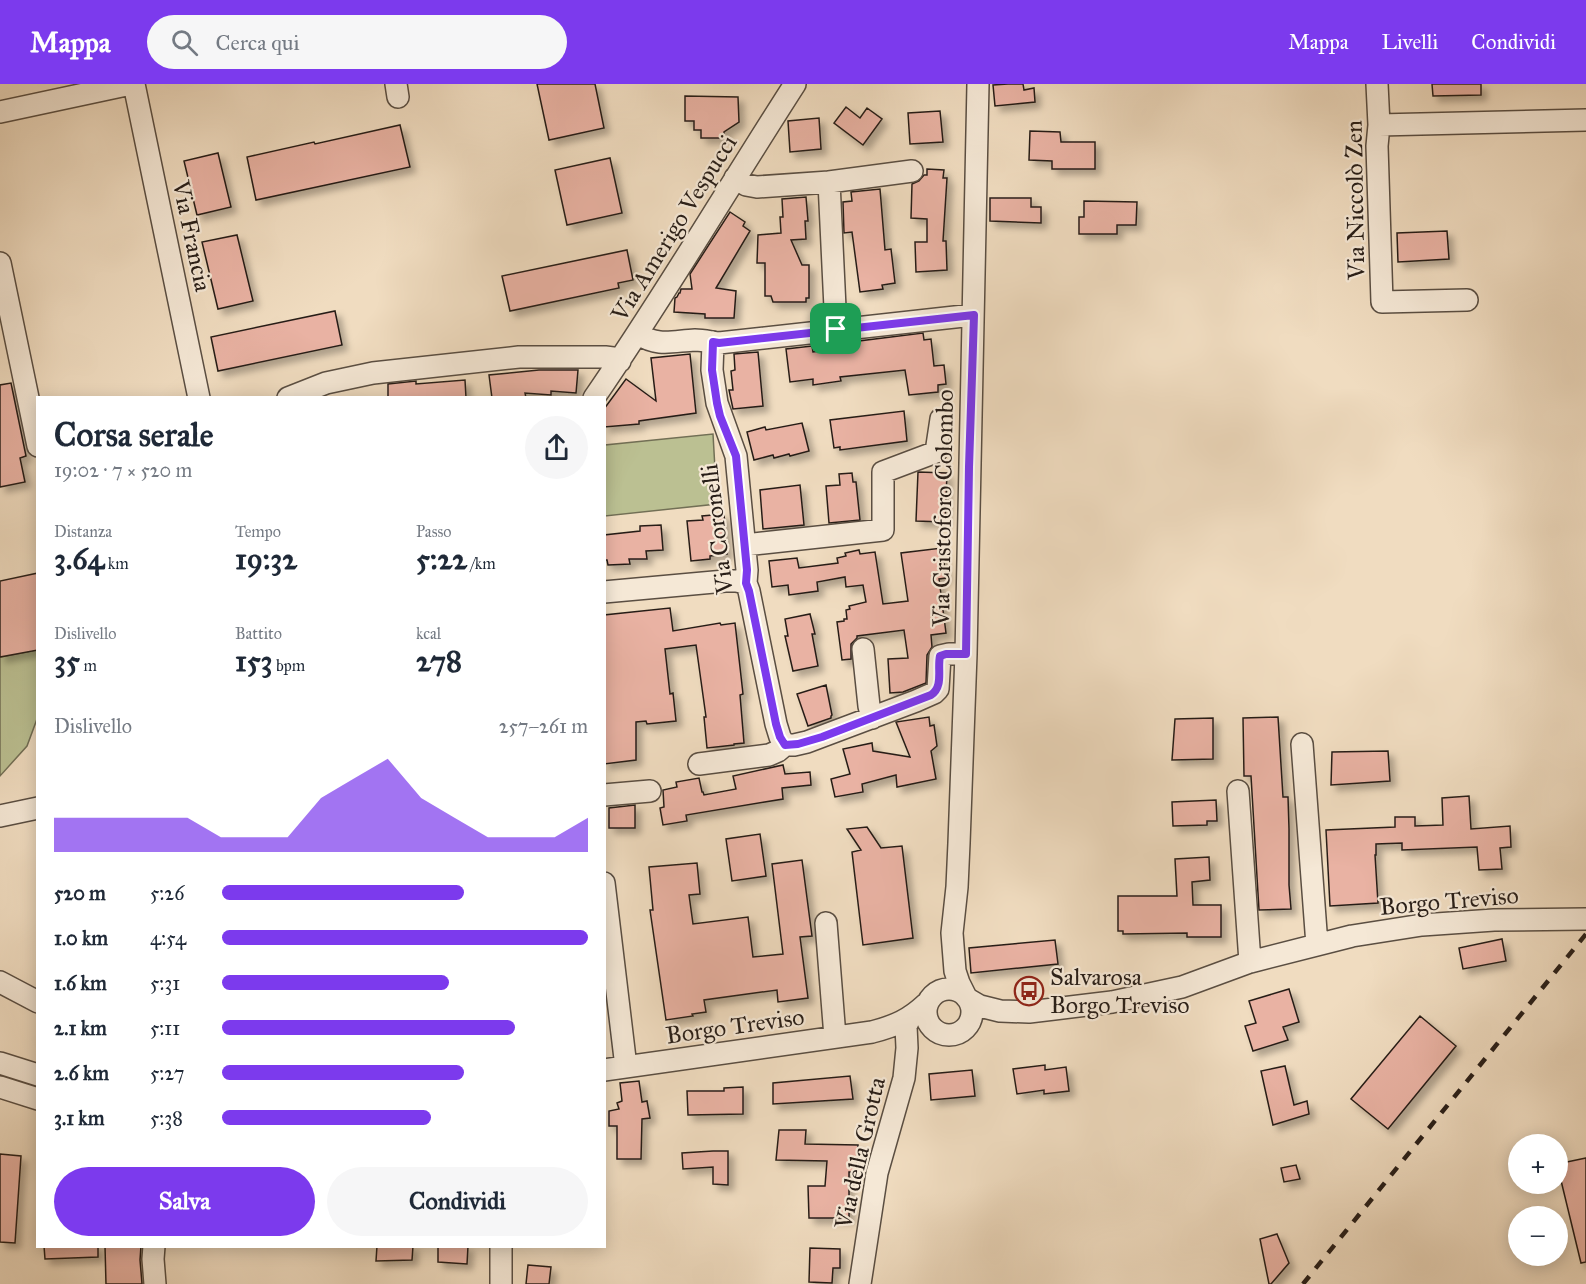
<!DOCTYPE html>
<html lang="it">
<meta charset="utf-8">
<style>
body{margin:0;font-family:"IM FELL Great Primer",serif;background:#f6f6f7;color:#1f2937;height:100vh;display:flex;flex-direction:column;font-size:22px;white-space:nowrap}
*{box-sizing:border-box;margin:0}
p{font-size:20px;color:#747a83}
.icon{flex:none;width:33px;height:33px;fill:none;stroke:currentColor;stroke-width:2;stroke-linecap:round;stroke-linejoin:round}
.map{position:relative;flex:1;overflow:hidden}
.panel{position:absolute;left:36px;top:312px;width:570px;height:852px;display:flex;flex-direction:column;background:#fff;border-radius:0px;box-shadow:0 3px 15px #0003}
.panel>*{flex:none}
.fabs{position:absolute;left:1508px;top:1050px;display:grid;gap:12px}
.fabs a{display:grid;place-items:center;width:60px;height:60px;border-radius:50%;background:#fff;box-shadow:0 3px 15px #0003;font-size:30px}
.pin{position:absolute;display:grid;place-items:center;width:51px;height:51px;color:#fff;margin:-26px;border-radius:12px;box-shadow:0 3px 9px #0006}
.round{display:grid;place-items:center;flex:none;width:63px;height:63px;border-radius:32px;background:#f6f6f7}
.headline{display:flex;align-items:center;justify-content:space-between;height:102px;padding:0 18px}
h1{font-size:33px;font-weight:700;line-height:45px}
.stats{display:grid;grid-template-columns:repeat(3,1fr);gap:9px;height:102px;padding:6px 18px}
.stats div{display:grid;align-content:center}
.stats b{font-size:30px;font-weight:700}
.stats small{font-size:16px;font-weight:400}
.stats p{font-size:16px}
.chart{height:168px;padding:12px 18px}
.chart p{display:flex;justify-content:space-between}
.chart svg{width:100%;height:108px;margin-top:6px;fill:#7c3aed;opacity:.7}
.cta{display:flex;gap:12px;margin-top:auto;padding:12px 18px}
.cta a{flex:1;height:69px;border-radius:36px;background:#7c3aed;color:#fff;font-size:24px;font-weight:700;line-height:69px;text-align:center}
.cta a+a{background:#f6f6f7;color:#1f2937}
ul{padding:0 18px;list-style:none;font-size:20px}
li{display:grid;grid-template-columns:96px 72px 1fr;align-items:center;height:45px}
li i{height:15px;border-radius:8px;background:#7c3aed}
header{display:flex;align-items:center;gap:36px;box-sizing:border-box;height:84px;padding:0 30px;background:#7c3aed;color:#fff}
header strong{font-size:28px}
nav{display:flex;gap:33px;margin-inline-start:auto;font-size:21px}
.search{width:420px;height:54px;background:#f6f6f7;display:flex;align-items:center;gap:15px;box-sizing:border-box;padding:0 21px;border-radius:33px;color:#747a83;font-size:22px}
.map>svg:first-child{display:block}
</style>
<header>
<strong>Mappa</strong>
<div class="search"><svg class="icon" aria-label="search" viewBox="0 0 24 24"><circle cx="10" cy="10" r="6"/><path d="M15 15l6 6"/></svg>Cerca qui</div>
<nav><a>Mappa</a><a>Livelli</a><a>Condividi</a></nav>
</header>
<div class="map">
<svg width="1586" height="1200" viewBox="0 0 1586 1200">
<defs>
<filter id="shadow"><feDropShadow dx="5.5" dy="5.5" stdDeviation="3" flood-color="#0004"/></filter>
</defs>
<rect width="100%" height="100%" fill="#f0dcc0"/>
<filter id="stains"><feTurbulence type="fractalNoise" baseFrequency=".00333" numOctaves="4"/><feColorMatrix values="0 0 0 0 .2 0 0 0 0 .09 0 0 0 0 .02 0 0 0 .5 -.17"/></filter>
<radialGradient id="worn" r=".72"><stop offset=".6" stop-color="#630" stop-opacity="0"/><stop offset="1" stop-color="#630" stop-opacity=".3"/></radialGradient>
<path fill="#bbc092" stroke="#726f55" stroke-width="1.5" d="M713,350L717,420L605,432V361Z
M37,566V635L27,662L0,692V573Z"/>
<path fill="#e9b2a3" stroke="#281e18" stroke-width="1.5" filter="url(#shadow)" d="M537,0H595L604,44L549,56Z
M1008,0H1023L1024,6L1034,4L1035,18L995,22L993,1Z
M1432,0H1481V11L1433,12Z
M685,12L738,13L739,38L724,48V54H701V46H694V37H685Z
M846,23L860,34L867,24L882,35L863,61L834,39Z
M940,27L943,58L910,60L908,29Z
M819,34L821,65L790,68L788,37Z
M400,41L410,83L256,116L247,73L314,58L315,60Z
M1030,47L1060,48L1061,58H1095V85H1052V77L1029,76Z
M218,69L231,123L197,131L184,77Z
M610,74L622,129L567,141L555,86Z
M927,85L944,86L943,94H947L943,157H946L947,186L916,188L915,158H927V135L911,134L912,100L919,97L924,91H927Z
M880,105L885,166L891,165L895,199L882,201L883,205L860,208L852,148L844,149L843,118L852,117L851,108Z
M806,113L808,137H805L806,155L791,156L802,181H809V214H806V218H773L771,212H765V179H757L758,151L781,149L780,133H783L782,115Z
M990,114H1031V123H1041V139L990,137Z
M1084,117L1137,118L1136,141H1117V150H1079V133H1084Z
M730,128L745,138L743,142L750,147L716,204L736,207L734,234H705V230L674,228L675,214L677,213L679,209H680L681,205H692L690,190Z
M1447,147L1449,175L1398,178L1397,149Z
M237,151L253,217L218,225L202,158Z
M627,166L633,196L618,199L619,204L510,227L502,192Z
M335,227L342,261L218,287L211,253Z
M923,249L924,256L931,255L934,282L944,281L946,300L938,301V308L909,311L905,286L840,293L841,297L813,301V295L790,298L786,265L812,262L813,268L859,262V257Z
M758,268L763,322L733,325L729,306H733L731,287L735,286L734,270Z
M690,270L696,329L639,337V340L604,343V325L626,295L656,317L651,274Z
M539,286H578L576,309L551,307V311L525,309L526,314H492L489,291Z
M465,296L466,314H388V300L416,297V300Z
M11,299L26,372L20,374L25,398L0,403V301Z
M904,327L907,357L840,366V363L834,364L830,336Z
M802,339L809,367L790,372L789,370L774,374L773,371L754,376L747,348L765,343L766,346Z
M918,388L947,389L945,438L916,437Z
M852,389L853,398H856L860,436L829,439L826,402L840,401L839,390Z
M800,401L804,441L763,445L760,406Z
M724,430L727,470L710,472V475L691,477L687,437L703,436L702,432Z
M661,441L663,466L646,467L647,475H629L630,480L608,481L607,476H604V451L640,447V442Z
M942,464L946,494L939,495L946,549L931,551L932,563L927,571L926,599L903,608L890,609L888,575L908,574L904,546L857,552V554L851,560V575L842,576L837,538L844,537V535H847L846,526L850,525L849,522L866,518L863,501L846,503L845,493L817,498L818,507L789,511L788,501L772,503L769,477L797,474L799,484L838,479L837,474L846,472L845,469L859,466L860,470L875,468L883,520L908,517L901,469Z
M38,489V566L0,573V497Z
M670,524L673,547L720,539L721,541L735,539L743,610L740,611L744,659L734,660V661L707,664L704,633H706L696,561L665,565L670,610L673,609L676,637L647,640L646,637L636,638V676L604,680V531Z
M810,530L815,550H812L818,582L793,587L785,552H788L785,535Z
M826,601L832,631L831,632V634L808,642L797,610Z
M929,633L930,642L934,641L937,662L931,667L936,695L897,703L896,691L862,700L863,708L835,713L831,695L850,690L843,665L872,659L873,667L910,673L896,638Z
M1278,633L1283,713H1288L1289,745V801L1291,825L1259,826L1251,692H1244L1243,634Z
M1213,634V675L1172,676L1175,635Z
M1388,667L1390,697L1331,701L1332,668Z
M783,681L785,690L810,688L811,701L782,704L783,715L686,731L687,737L663,741L660,724L664,723L663,706L677,703L676,698L699,694L702,708H703L704,711L736,705L733,692Z
M1469,712L1471,745L1510,742L1511,763L1500,764L1502,785L1479,786L1477,763L1402,766V759L1376,760V771H1375L1378,819L1330,822L1326,746L1395,743V733H1415V742L1443,741L1442,714Z
M1216,716L1217,737H1207V741L1173,742L1172,718Z
M635,721V744H609V724Z
M867,743L881,764L902,762L913,854L863,861L852,768L861,766L847,745Z
M760,750L766,792L732,797L726,755Z
M1209,773L1210,796L1192,798L1193,821H1221V853H1187V849L1123,850V847H1118V812H1177L1175,775Z
M802,776L812,852L800,853L808,914L778,918L777,906L704,916L706,928L692,930L693,932L666,936L650,826H653L649,783L697,779L700,810L689,811L693,840L748,833L753,873L783,870L772,780Z
M1502,855L1506,877L1463,885L1459,864Z
M1055,856L1058,880L971,889L969,864Z
M1289,905L1299,938L1283,943L1288,956L1253,967L1245,942L1256,939L1249,917Z
M1420,932L1456,962L1388,1045L1351,1015Z
M1045,981V986L1066,983L1069,1007L1044,1010V1006L1017,1010L1013,985Z
M1285,982L1294,1021L1307,1017L1309,1030L1273,1041L1261,987Z
M972,986L975,1012L931,1016L929,990Z
M850,992L853,1015L773,1020V999Z
M639,997L642,1018L647,1017L650,1034L642,1035L641,1075H617V1042H609V1027L619,1025L617,1019L622,1017L620,999Z
M743,1003V1030L688,1031L687,1007H724V1004Z
M779,1046H806L805,1060L858,1061L857,1088H849V1134H809L808,1102H825L827,1077L776,1076Z
M713,1067H728V1101L713,1100V1083L683,1085L682,1069Z
M0,1070L21,1072L15,1159L0,1158Z
M1586,1074V1178L1581,1179L1557,1080Z
M1296,1081L1300,1095L1284,1098L1281,1084Z
M1277,1150L1289,1179L1271,1200H1269L1260,1155Z
M44,1162H98V1173L45,1175Z
M105,1162H141L140,1176L142,1200H106Z
M377,1162H413L412,1176L376,1177Z
M438,1162H468L467,1180L438,1178Z
M810,1164L840,1165V1184H833L832,1199L809,1198Z
M528,1181L551,1183L549,1200H526Z"/>
<g fill="none" stroke-linecap="round" stroke-linejoin="round">
<g stroke="#5a4e42" stroke-width="24">
<path id="minor" d="M134,0L199,314
M396,0L398,13
M1377,0L1379,41L1377,62L1382,218L1467,216
M0,28L131,0
M1379,41L1586,36
M735,94L746,101L757,103L829,98
M0,179L38,362
M836,245L829,98L912,87
M638,250C658,263 673,257 695,256C703,256 711,258 719,259L973,231
M713,258L712,286L717,319L736,372L747,486L746,499L749,507L776,640L780,653L785,661
M288,314L326,299L373,289L519,273H605L613,274L620,277
M594,314C665,211 728,104 795,0
M745,461L883,446V388L936,368L941,335
M604,508L725,497H736L746,499
M863,565L869,622L872,634
M1302,660L1317,861
M699,680L769,671L778,667L785,661H794L807,658L916,617L934,609L938,605L940,572L949,570H966
M1238,707L1250,878
M604,711L650,707
M0,732L38,724
M604,799L626,983
M826,839L835,953
M0,898L38,918
M926 928a23 23 0 1 1 46 0a23 23 0 1 1-46 0Z
M966,913L959,899L955,887L952,849L957,803L959,759L966,570L978,0
M968,915L980,922L1000,927L1029,928L1054,925L1112,918L1182,903L1250,878L1352,852L1422,841L1494,836L1586,835
M0,979L38,991
M604,986L872,948C895,942 909,936 926,920
M0,1003L38,1015
M154,1162L153,1175L155,1200
M501,1200V1162
M860,1200L877,1089L904,994L907,964L906,942L910,934"/>
</g>
<use href="#minor" stroke="#f5e8d6" stroke-width="21"/>
<path stroke="#281e18" stroke-width="4.5" stroke-dasharray="10 10" stroke-linecap="butt" d="M1303,1200L1586,850"/>
</g>
<g fill="none" stroke-linecap="round" stroke-linejoin="round">
<g stroke="#fff" stroke-width="12">
<path id="route" d="M974,231L969,383L966,570H946L940,572C937,585 944,602 931,611L822,653L798,660L785,661L780,653L776,640L749,507L746,499L747,486L736,372L720,332L717,319L712,286L713,258L719,259Z"/>
</g>
<use href="#route" stroke="#7c3aed" stroke-width="8"/>
</g>
<defs>
<g id="bus-ring" transform="scale(1.5)"><circle r="9.5" fill="#f5e8d6" stroke="#8f2418" stroke-width="1.5"/><path d="M-5-6H5V4H4V6H2V4H-2V6H-4V4H-5ZM-3.5-4V0h7V-4ZM-3.5 1.2v1.5H-2V1.2ZM2 1.2v1.5H3.5V1.2Z" fill="#8f2418"/></g>
</defs>
<g fill-rule="evenodd">
<use href="#bus-ring" x="1029" y="907"/>
</g>
<g text-anchor="middle" stroke-width="4.5" stroke-linejoin="round" paint-order="stroke">
<g font-size="24" fill="#281e18" stroke="#f5e8d6">
<text transform="translate(1355 116) rotate(-91)" y="8">Via Niccolò Zen</text>
<text transform="translate(674 144) rotate(-58)" y="8">Via Amerigo Vespucci</text>
<text transform="translate(192 152) rotate(78)" y="8">Via Francia</text>
<text transform="translate(943 424) rotate(-89)" y="8">Via Cristoforo Colombo</text>
<text transform="translate(717 445) rotate(-97)" y="8">Via Coronelli</text>
<text transform="translate(1449 817) rotate(-5)" y="8">Borgo Treviso</text>
<text transform="translate(735 942) rotate(-8)" y="8">Borgo Treviso</text>
<text transform="translate(860 1069) rotate(-77)" y="8">Via della Grotta</text>
</g>
<g font-size="24" fill="#281e18" stroke="#f5e8d6" text-anchor="start">
<text x="1050" y="901">Salvarosa<tspan x="1050" dy="28">Borgo Treviso</tspan></text>
</g>
</g>
<rect width="100%" height="100%" filter="url(#stains)"/>
<rect width="100%" height="100%" fill="url(#worn)"/>
</svg>
<div class="fabs">
<a>+</a>
<a>−</a>
</div>
<div class="pin" style="left:836px;top:245px;background:#1e9e55"><svg class="icon" aria-label="arrive" viewBox="0 0 24 24"><path d="M6 21V4h12l-3 4 3 4H6"/></svg></div>
<section class="panel">
<div class="headline"><div><h1>Corsa serale</h1><p>19:02 · 7 × 520 m</p></div><a class="round"><svg class="icon" aria-label="share" viewBox="0 0 24 24"><path d="M12 15V3M7 8l5-5 5 5M5 13v7h14v-7"/></svg></a></div>
<div class="stats">
<div><p>Distanza</p><b>3.64<small> km</small></b></div>
<div><p>Tempo</p><b>19:32</b></div>
<div><p>Passo</p><b>5:22<small> /km</small></b></div>
</div>
<div class="stats">
<div><p>Dislivello</p><b>35<small> m</small></b></div>
<div><p>Battito</p><b>153<small> bpm</small></b></div>
<div><p>kcal</p><b>278</b></div>
</div>
<div class="chart"><p><span>Dislivello</span>257–261 m</p>
<svg viewBox="0 0 160 44" preserveAspectRatio="none"><path d="M0 44V30L10 30L20 30L30 30L40 30L50 38L60 38L70 38L80 22L90 14L100 6L110 22L120 30L130 38L140 38L150 38L160 30V44z"/></svg>
</div>
<ul>
<li><b>520 m</b>5:26<i style="width:66%"></i></li>
<li><b>1.0 km</b>4:54<i style="width:100%"></i></li>
<li><b>1.6 km</b>5:31<i style="width:62%"></i></li>
<li><b>2.1 km</b>5:11<i style="width:80%"></i></li>
<li><b>2.6 km</b>5:27<i style="width:66%"></i></li>
<li><b>3.1 km</b>5:38<i style="width:57%"></i></li>
</ul>
<div class="cta"><a>Salva</a><a>Condividi</a></div>
</section>
</div>
